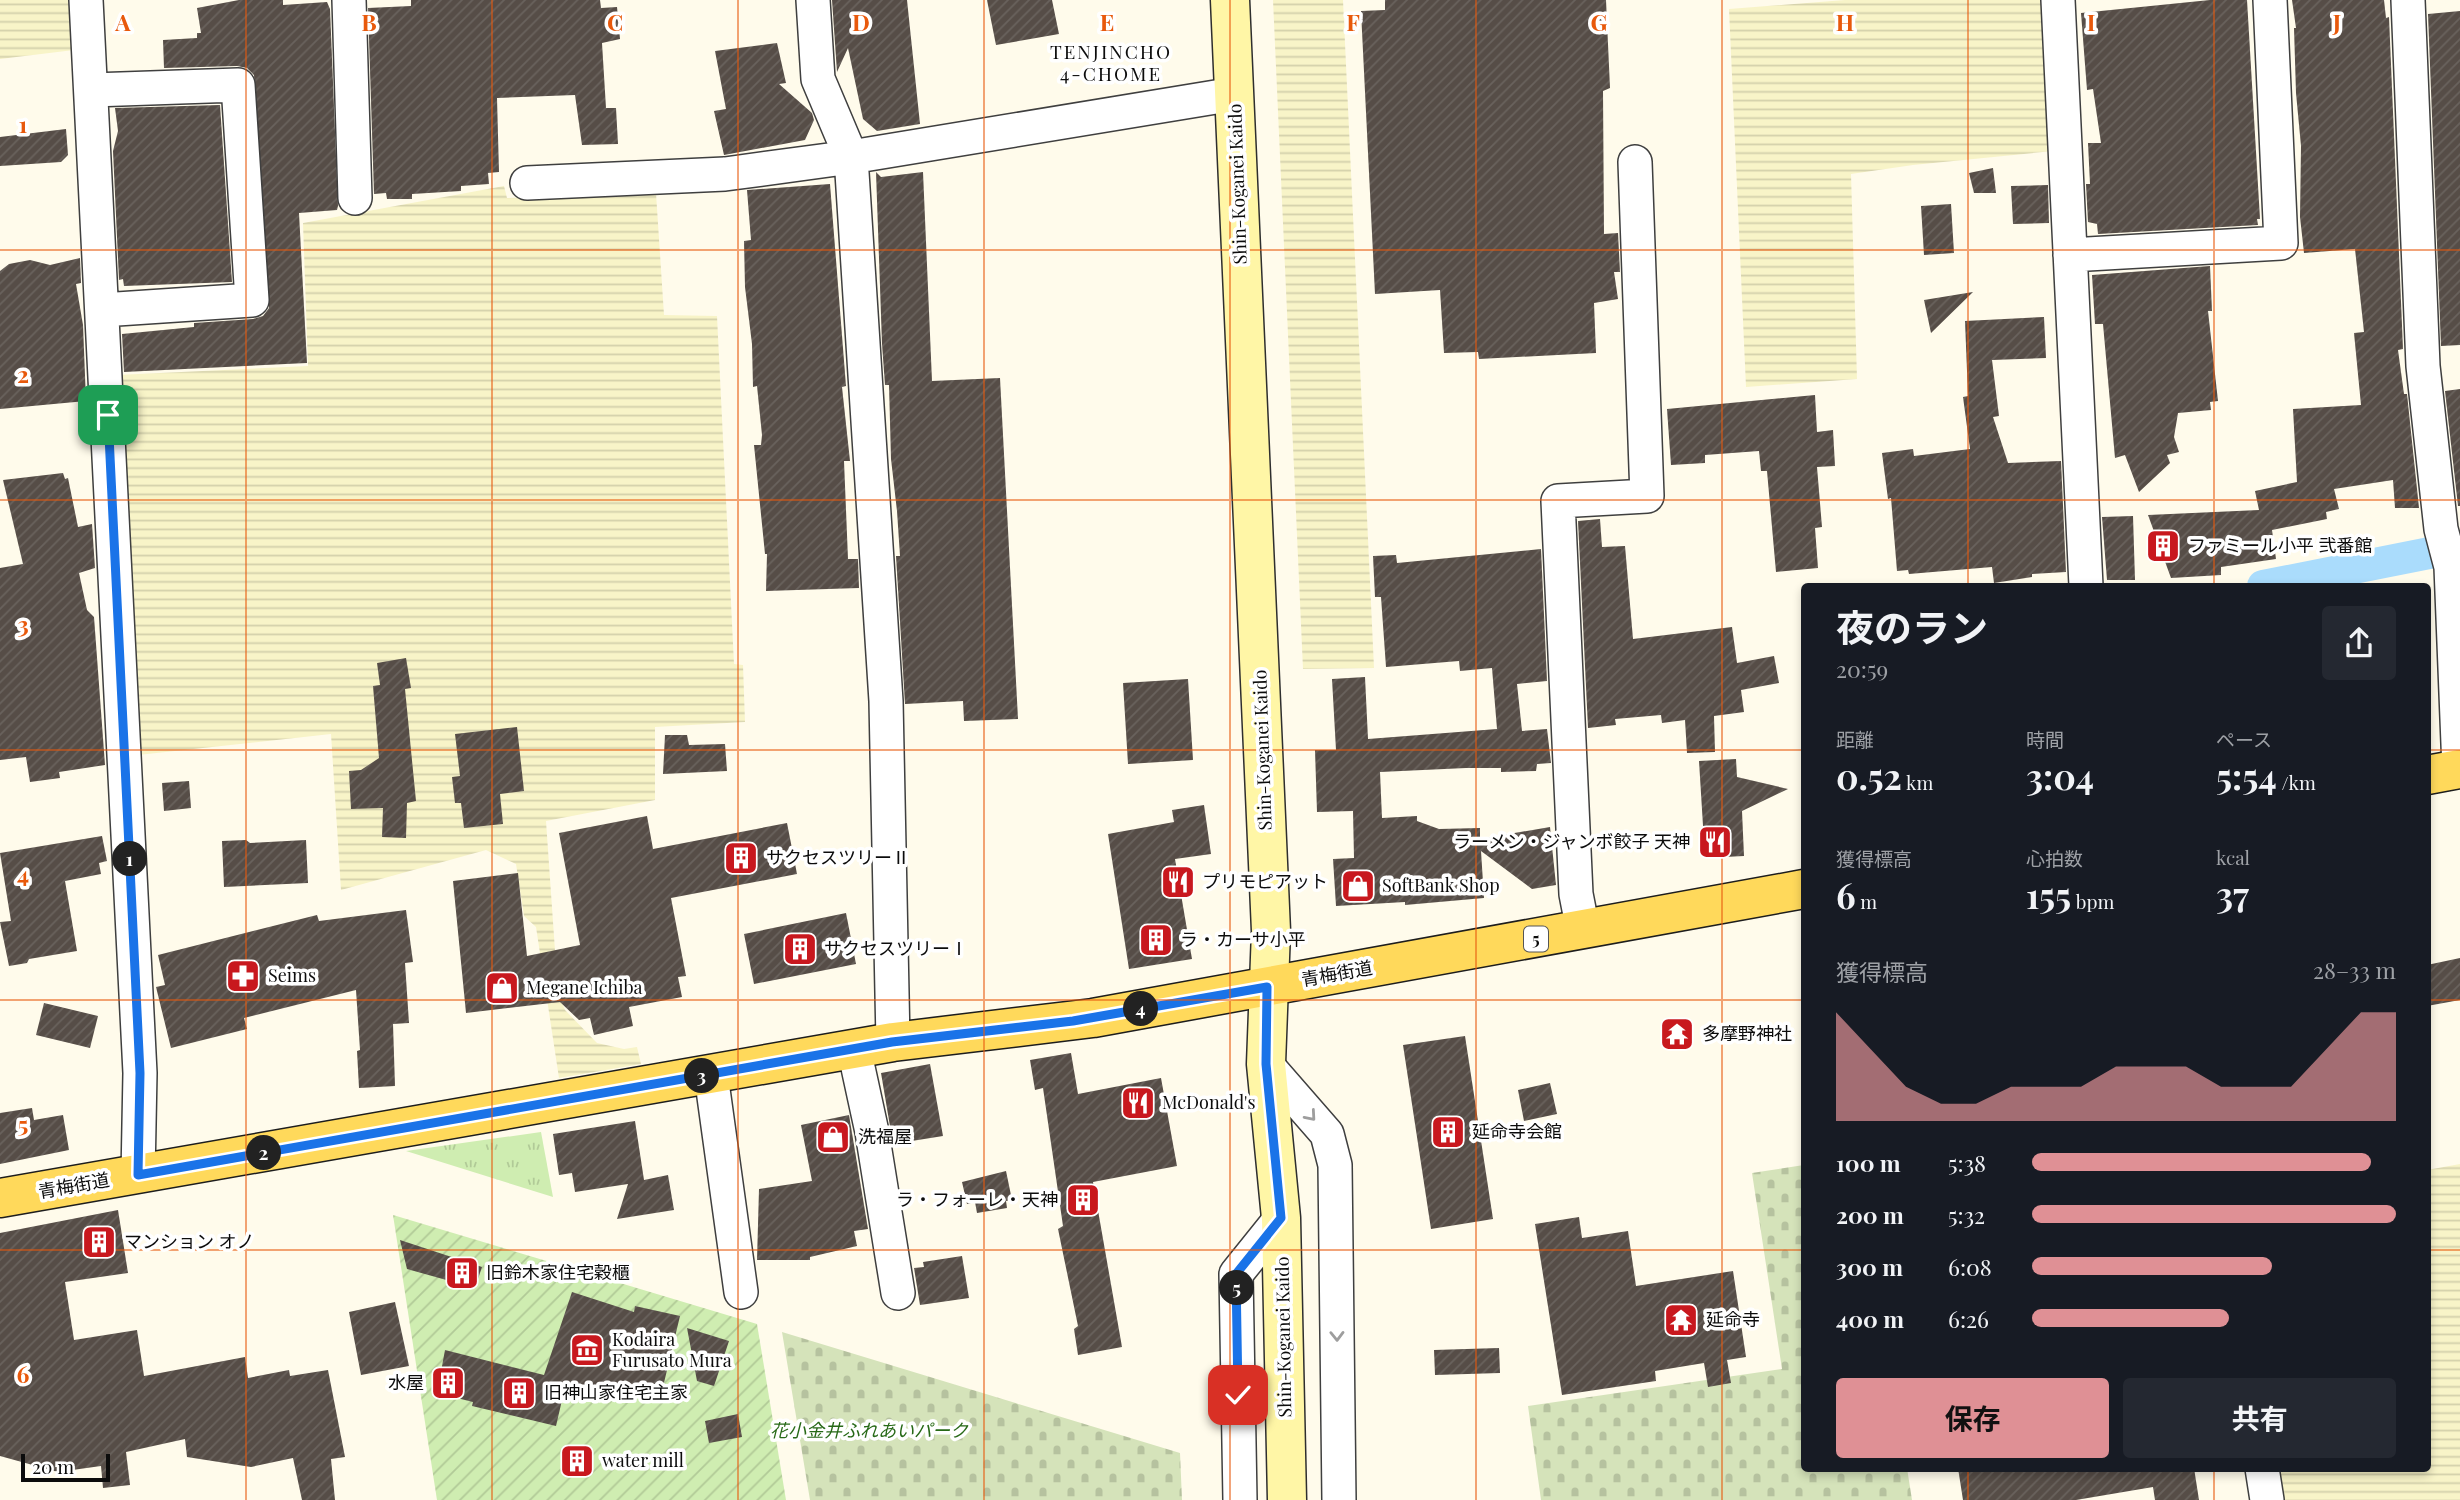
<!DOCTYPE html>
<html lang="ja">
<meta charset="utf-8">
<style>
body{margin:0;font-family:"Playfair Display","Noto Sans JP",serif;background:#242831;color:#f1f3f6;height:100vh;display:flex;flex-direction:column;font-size:26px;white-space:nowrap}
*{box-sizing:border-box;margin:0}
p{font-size:23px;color:#9ea1a6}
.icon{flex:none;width:38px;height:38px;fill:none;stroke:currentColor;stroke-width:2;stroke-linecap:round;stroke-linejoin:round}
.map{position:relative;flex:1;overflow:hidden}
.details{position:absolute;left:1801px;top:583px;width:630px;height:889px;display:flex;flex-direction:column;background:#171b24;border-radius:7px;box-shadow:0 4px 10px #0003}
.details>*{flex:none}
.scale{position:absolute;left:21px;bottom:18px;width:89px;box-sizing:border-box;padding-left:7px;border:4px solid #0c0c0c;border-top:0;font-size:19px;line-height:24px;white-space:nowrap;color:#0c0c0c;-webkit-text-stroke:5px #fff;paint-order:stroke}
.pin{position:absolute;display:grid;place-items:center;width:60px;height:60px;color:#fff;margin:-30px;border-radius:14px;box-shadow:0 4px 10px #0006}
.km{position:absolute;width:35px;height:35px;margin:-18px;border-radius:50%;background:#222;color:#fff;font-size:19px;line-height:35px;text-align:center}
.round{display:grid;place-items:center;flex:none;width:74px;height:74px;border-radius:7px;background:#242831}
.overview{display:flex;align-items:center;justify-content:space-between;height:119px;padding:0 35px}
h1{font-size:38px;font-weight:700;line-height:52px}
.figures{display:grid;grid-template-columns:repeat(3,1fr);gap:10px;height:119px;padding:7px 35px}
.figures div{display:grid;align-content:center}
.figures b{font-size:35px;font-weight:700}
.figures small{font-size:19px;font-weight:400}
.figures p{font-size:19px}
.chart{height:196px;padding:14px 35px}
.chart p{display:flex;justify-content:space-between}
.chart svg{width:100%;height:126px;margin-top:7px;fill:#df9095;opacity:.7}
.cta{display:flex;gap:14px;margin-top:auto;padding:14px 35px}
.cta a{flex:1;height:80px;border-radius:7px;background:#df9095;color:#111;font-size:28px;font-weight:700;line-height:80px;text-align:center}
.cta a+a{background:#242831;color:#f1f3f6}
ul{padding:0 35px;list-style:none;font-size:23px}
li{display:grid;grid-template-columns:112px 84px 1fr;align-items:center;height:52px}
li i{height:18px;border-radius:9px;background:#df9095}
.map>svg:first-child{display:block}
</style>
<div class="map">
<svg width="2460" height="1500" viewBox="0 0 2460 1500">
<defs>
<pattern id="farmland-rules" width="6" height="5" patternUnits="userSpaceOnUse" patternTransform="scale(1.75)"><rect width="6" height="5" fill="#f8f4c8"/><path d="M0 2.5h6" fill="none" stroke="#d3d0ab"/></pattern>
<pattern id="grass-tufts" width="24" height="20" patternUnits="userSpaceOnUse" patternTransform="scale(1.75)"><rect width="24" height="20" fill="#cfedb1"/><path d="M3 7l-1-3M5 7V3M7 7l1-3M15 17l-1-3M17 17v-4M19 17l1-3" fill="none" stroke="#b1ca97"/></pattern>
<pattern id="cemetery-stones" width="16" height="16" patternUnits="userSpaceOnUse" patternTransform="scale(1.75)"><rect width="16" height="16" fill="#d5e3ba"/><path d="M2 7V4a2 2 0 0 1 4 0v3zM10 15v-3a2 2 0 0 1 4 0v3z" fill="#b6c29f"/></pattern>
<pattern id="garden-furrows" width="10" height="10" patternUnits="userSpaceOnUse" patternTransform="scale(1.75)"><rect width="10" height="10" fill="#cfedb1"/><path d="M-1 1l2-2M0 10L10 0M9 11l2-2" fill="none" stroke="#b1ca97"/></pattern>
<pattern id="building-hatch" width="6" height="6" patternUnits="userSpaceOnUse" patternTransform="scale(1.75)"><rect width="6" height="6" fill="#564d47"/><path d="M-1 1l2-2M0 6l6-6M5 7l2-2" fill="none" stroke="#69625d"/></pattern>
</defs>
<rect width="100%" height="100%" fill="#fffbeb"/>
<path fill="url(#farmland-rules)" d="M0,0H70L74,50L0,59Z
M1273,0H1343L1374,668L1303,669Z
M1845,0H2047L2053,151L1913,165L1851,174L1857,379L1746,387L1729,9Z
M504,186L507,198L656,193L664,315L717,316L734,664L743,665L745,722L655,727V800L546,821L558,994L565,1010L597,1043L624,1049L637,1047L641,1064L559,1078L536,927L524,916L516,864L486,850L341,890L331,734L138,755L117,375L308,366L303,223Z
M2460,1164V1500H2267L2262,1468H2427V1170Z"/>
<path fill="url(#grass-tufts)" d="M541,1132L553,1197L406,1151Z"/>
<path fill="url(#cemetery-stones)" d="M1804,1165V1468H1907L1912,1500H1541L1528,1406L1782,1369L1752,1173Z
M782,1332L1180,1453L1182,1500H810Z"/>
<path fill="url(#garden-furrows)" d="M393,1215L757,1324L786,1500H437Z"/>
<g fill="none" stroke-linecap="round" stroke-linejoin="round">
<path stroke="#aadcfc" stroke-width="32" d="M2263,586L2460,547"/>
</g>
<path fill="url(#building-hatch)" d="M239,0H283V5L327,2L330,9L338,206L337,210L299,213L307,363L124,372L122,334L194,327V323L253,319L263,316L269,308L254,75L247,68L237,66L164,68L163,40L197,38V33H201L197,8Z
M411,0H600L601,8L617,7L620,39L602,43L606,108H616L618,144L582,145L575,95L497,98L499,172L488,173L489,184L461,186V191L412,194V199H387L386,193L374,194L368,8L411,6Z
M832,0H907L920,124L877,131L863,119L848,48L837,72Z
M987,0H1052L1059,34L996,45Z
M1385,0H1606L1610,88L1603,91L1604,234L1618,233L1620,272H1614L1618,299L1594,303L1596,353L1479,359L1478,352L1444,353L1440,290L1375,294L1361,11L1385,10Z
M2210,0H2247L2260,219H2257L2258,225L2098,234L2097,224L2088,222L2086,184H2090L2088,143H2101L2093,89L2087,90L2081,13Z
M2292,0H2384L2386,18L2389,17L2403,349L2398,350L2404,394H2407L2419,508H2395L2393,480L2334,489L2339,509L2326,512L2327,519L2272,530L2276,559L2221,567V575L2171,578L2148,515L2259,510L2255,491L2297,482L2293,409L2361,405L2354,333L2364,332L2355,249L2304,253L2300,217L2301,146L2296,93L2294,28H2296Z
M2460,11V345L2441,346L2428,14Z
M777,43L786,83L779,84L812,113L814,120L805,140L724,155L714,111L726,109L715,51Z
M220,105L232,282L124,286L123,279L119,280L113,151L118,131L115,108Z
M66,129L68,155L61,162L0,166V137Z
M1993,168L1996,193H1974L1969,173Z
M876,172L881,177L923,172L932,381L1000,378L1018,719L964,721L963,701L905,704L896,556H900L897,511L891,459L889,385H885L882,344Z
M830,184L846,386L842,387L850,461H844L848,559H858L859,588L766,591L767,554H765L754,445H761L762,435L757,386L753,387L752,344L745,287L744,241L751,240L747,190Z
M2048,185L2049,223L2013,224L2011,186Z
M1951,204L1954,253L1924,255L1921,206Z
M80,258L81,283L76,284L83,325L86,401L0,409V271L9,264L30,260L50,265Z
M2210,266L2212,311H2208L2218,401L2210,402L2211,410L2178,413L2174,437L2179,452L2167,455L2170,463L2139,492L2125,455L2115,458L2103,324H2095L2092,275Z
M1973,292L1931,333L1924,300Z
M2044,317L2046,358L1992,360L1999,416L1993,417L2008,463L2061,461L2066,572L2032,574V577L1994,583L1992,567L1909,574L1908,570L1897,571L1891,498L1888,499L1882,453L1913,449L1914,456L1970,449L1963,397L1968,396L1965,321Z
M2460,389V506H2458L2445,391Z
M1815,395L1817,432L1833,430L1835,466L1817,467L1822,527L1815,528L1818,568L1776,572L1767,471H1761L1759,451L1705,455V463L1671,465L1667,409Z
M63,473L65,479L68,478L78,527L92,524L95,568L79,573L87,610L94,617L105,765L59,772L60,778L30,782L26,757L0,760V568L23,564L3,480Z
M2133,516L2135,580H2107L2102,517Z
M1600,519L1602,547L1625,546L1633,639L1732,627L1737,663L1774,656L1779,683L1741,690L1744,712L1714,716L1715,752L1687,753L1685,720L1662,723L1661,715L1615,719L1616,725L1588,728L1578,521Z
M1541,549L1547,681L1517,684L1522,731L1547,729L1551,763L1537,764L1536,771L1501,772V768H1466L1380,772L1382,818L1417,816V821L1439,829L1480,828V839L1550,827L1556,885L1532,889L1481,851L1484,898L1405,905V902L1336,906L1333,859L1354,858L1353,811L1317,812L1315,750H1336L1332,679L1365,677L1368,739L1497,729L1492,668L1460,671L1459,661L1386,667L1381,597H1375L1373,556L1396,555L1397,563Z
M406,658L411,688L405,689L416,801L407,803L406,838L382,837L383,808L351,809L349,771L361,770L379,758L373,686L380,685L377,663Z
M1188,679L1193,760L1128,764L1123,683Z
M517,727L524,791L500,794L503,824L464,828L461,803H455L452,777L460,776L455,734Z
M665,735H687L689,745L725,744L727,771L663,774Z
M1736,759L1737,777L1788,789L1742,811L1744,856L1705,858L1699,761Z
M189,781L191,808L164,811L162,783Z
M1204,805L1211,854L1175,859L1192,959L1129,969L1108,834L1174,822L1172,810Z
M647,816L653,849L787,823L797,874L671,898L686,976L678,977L682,997L629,1007L633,1026L594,1035L590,1018L579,1020L560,1002L466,1013L453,881L518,873L527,956L580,945L559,833Z
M102,836L107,861L99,863L101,874L65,881L77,951L29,959L27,963L9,966L0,922L11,921L0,853Z
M246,840L250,843L306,840L308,883L224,887L222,841Z
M406,910L413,962L405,963L409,1023L393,1024L395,1086L359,1088L357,1051L360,1050L356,990L244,1018L247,1029L171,1048L156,987L165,985L158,955L317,915L319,921Z
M846,913L856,964L754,984L744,934Z
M2460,958V1000L2427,1006V965Z
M44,1003L98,1016L90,1048L36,1035Z
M1465,1036L1493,1219L1431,1229L1403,1045Z
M1071,1053L1078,1094L1161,1078L1177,1166L1093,1182L1122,1347L1078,1355L1074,1329L1078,1326L1058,1229L1063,1226L1043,1088L1035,1090L1030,1060Z
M930,1064L943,1136L893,1144L881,1073Z
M1550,1083L1557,1114L1524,1121L1518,1090Z
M32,1108L34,1120L63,1115L69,1150L0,1164V1113Z
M849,1115L868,1229L854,1231L857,1246L810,1257V1260H757L759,1189L812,1181L801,1125Z
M635,1121L644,1180L668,1175L674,1210L617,1219L628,1184L575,1192L572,1173L559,1175L553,1134Z
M1006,1171L1012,1200L1006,1201L1007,1208L977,1213L975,1202L967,1204L962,1182Z
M118,1210L128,1273L65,1282L74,1340L137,1330L144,1376L245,1357L248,1378L289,1370L290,1376L328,1370L345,1457L331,1459L335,1500H302L293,1458L251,1467L187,1457L185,1439L126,1452L130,1485L103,1488L101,1466L58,1472L0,1456V1233Z
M1579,1217L1582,1238L1628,1231L1636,1286L1733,1271L1746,1357L1727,1360L1731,1383L1708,1387L1704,1363L1655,1371L1656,1381L1562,1395L1535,1224Z
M400,1240L482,1267L475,1288L407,1269Z
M962,1256L969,1298L920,1305L914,1268L924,1267L923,1262Z
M572,1292L634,1312L635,1306L680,1316L662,1391L633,1384L627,1402L566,1383L556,1426L472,1406L473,1402L437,1393L445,1350L544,1375Z
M395,1302L409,1366L361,1375L349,1312Z
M687,1328L729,1341L714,1386L697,1381Z
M1499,1348L1500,1373L1435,1375L1434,1350Z
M738,1414L742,1437L709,1443L705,1421Z
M1958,1468H2194L2199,1500H2155L2153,1487L2076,1500H1963Z"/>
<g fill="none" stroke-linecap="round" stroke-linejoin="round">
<g stroke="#3f3f3f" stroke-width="36">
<path id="minor" d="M86,0L140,1073L138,1175
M349,0L355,198
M813,0L818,79L851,157L886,701L893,1042
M2058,0L2086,586
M2408,0L2423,366L2441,529L2451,567L2459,769
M92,90L238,85L252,300L102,310
M527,183L725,174L851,157L1234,94
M2070,255L2281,243L2270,0
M1583,930L1576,894L1558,501L1647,496L1635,162
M854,1049L872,1132L898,1293
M1266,1064L1327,1134L1335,1165L1339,1500
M711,1075L741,1292
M2262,1468L2267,1500
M1240,1500L1236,1274L1281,1218"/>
</g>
<g stroke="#2e2e2e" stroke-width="41">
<path id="secondary" d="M1230,0L1271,931L1266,1064L1281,1218L1287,1500"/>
</g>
<g stroke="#1d1d1d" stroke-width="41">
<path id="primary" d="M2427,775L2460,769
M0,1198L893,1042L1093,1018L1804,889"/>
</g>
<use href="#minor" stroke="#fff" stroke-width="33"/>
<use href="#secondary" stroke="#fff6a6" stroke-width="38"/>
<use href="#primary" stroke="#ffd95b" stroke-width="38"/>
</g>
<defs><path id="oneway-chevron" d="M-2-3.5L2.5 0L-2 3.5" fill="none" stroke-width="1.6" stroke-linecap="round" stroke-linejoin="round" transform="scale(1.75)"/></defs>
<g stroke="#9e9e9e">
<use href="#oneway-chevron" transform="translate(1311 1116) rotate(49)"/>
<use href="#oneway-chevron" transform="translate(1337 1336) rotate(89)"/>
</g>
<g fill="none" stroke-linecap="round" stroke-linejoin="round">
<g stroke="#fff" stroke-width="14">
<path id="route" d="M108,415L140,1073L138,1175L892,1042L1073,1021L1267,987L1266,1064L1281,1218L1236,1274L1238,1395"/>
</g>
<use href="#route" stroke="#1a73e8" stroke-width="9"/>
</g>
<path fill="none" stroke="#e8590c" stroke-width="2" stroke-opacity="0.55" d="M246,0V1500M492,0V1500M738,0V1500M984,0V1500M1230,0V1500M1476,0V1500M1722,0V1500M1968,0V586M2214,0V586M0,250H2460M0,500H2460M0,750H1804M2427,750H2460M0,1000H1804M2427,1000H2460M0,1250H1804M2427,1250H2460M1968,1468V1500M2214,1468V1500"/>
<defs>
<g id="building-square" transform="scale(1.75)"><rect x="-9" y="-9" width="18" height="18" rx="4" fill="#c8181e" stroke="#fff"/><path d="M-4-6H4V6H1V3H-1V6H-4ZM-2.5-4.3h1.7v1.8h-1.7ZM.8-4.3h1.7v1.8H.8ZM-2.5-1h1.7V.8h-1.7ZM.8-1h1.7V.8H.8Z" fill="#fff"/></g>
<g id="restaurant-square" transform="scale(1.75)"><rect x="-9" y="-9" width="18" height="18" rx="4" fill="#c8181e" stroke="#fff"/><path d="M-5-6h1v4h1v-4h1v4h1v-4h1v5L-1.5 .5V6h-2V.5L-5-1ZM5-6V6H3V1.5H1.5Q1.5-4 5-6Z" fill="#fff"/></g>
<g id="shop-square" transform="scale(1.75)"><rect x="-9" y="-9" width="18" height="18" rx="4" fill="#c8181e" stroke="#fff"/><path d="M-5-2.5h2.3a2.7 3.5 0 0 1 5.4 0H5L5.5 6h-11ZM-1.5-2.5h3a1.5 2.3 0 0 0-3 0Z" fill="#fff"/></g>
<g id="pharmacy-square" transform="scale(1.75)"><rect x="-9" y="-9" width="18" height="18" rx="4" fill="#c8181e" stroke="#fff"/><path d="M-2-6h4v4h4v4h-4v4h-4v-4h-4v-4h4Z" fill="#fff"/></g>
<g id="temple-square" transform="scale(1.75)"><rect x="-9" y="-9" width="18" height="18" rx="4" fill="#c8181e" stroke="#fff"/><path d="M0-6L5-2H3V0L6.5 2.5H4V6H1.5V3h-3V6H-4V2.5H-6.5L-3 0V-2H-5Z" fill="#fff"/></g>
<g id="museum-square" transform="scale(1.75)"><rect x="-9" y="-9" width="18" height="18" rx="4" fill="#c8181e" stroke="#fff"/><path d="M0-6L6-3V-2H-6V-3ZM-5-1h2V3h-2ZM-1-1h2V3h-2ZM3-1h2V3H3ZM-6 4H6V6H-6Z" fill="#fff"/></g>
</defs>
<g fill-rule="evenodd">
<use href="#building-square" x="2163" y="546"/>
<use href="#restaurant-square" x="1715" y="842"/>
<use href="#building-square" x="741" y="858"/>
<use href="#restaurant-square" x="1178" y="882"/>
<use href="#shop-square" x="1358" y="886"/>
<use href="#building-square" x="1156" y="940"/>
<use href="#building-square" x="800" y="949"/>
<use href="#pharmacy-square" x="243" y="976"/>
<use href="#shop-square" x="502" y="988"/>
<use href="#temple-square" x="1677" y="1034"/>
<use href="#restaurant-square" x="1138" y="1103"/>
<use href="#building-square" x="1448" y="1132"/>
<use href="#shop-square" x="833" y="1137"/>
<use href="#building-square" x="1083" y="1200"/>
<use href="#building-square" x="99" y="1242"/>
<use href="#building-square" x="462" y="1273"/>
<use href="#temple-square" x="1681" y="1320"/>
<use href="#museum-square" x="587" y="1350"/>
<use href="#building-square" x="448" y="1383"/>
<use href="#building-square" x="519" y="1393"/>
<use href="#building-square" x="577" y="1461"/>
</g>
<g text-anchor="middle" stroke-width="7" stroke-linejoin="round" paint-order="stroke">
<rect fill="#fff" stroke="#555" stroke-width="2" x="1524" y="926.5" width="24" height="25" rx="5"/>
<g font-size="16" font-weight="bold" fill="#0c0c0c">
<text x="1536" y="945">5</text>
</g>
<g font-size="18" fill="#0c0c0c" stroke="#fff">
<text transform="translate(1238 184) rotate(-92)" y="6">Shin-Koganei Kaido</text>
<text transform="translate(1263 750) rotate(-92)" y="6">Shin-Koganei Kaido</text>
<text transform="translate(1337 974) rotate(-10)" y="6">青梅街道</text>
<text transform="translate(74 1186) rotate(-10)" y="6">青梅街道</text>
<text transform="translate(1284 1337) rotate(-91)" y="6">Shin-Koganei Kaido</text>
</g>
<g font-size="18" fill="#0c0c0c" stroke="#fff" text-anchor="start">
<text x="2188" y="552">ファミール小平 弐番館</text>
<text x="1690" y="848" text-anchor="end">ラーメン・ジャンボ餃子 天神</text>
<text x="766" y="864">サクセスツリーⅡ</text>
<text x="1202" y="888">プリモピアット</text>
<text x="1382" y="892">SoftBank Shop</text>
<text x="1180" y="946">ラ・カーサ小平</text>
<text x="824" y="955">サクセスツリーⅠ</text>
<text x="268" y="982">Seims</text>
<text x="526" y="994">Megane Ichiba</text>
<text x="1702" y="1040">多摩野神社</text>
<text x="1162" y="1109">McDonald's</text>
<text x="1472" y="1138">延命寺会館</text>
<text x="858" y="1143">洗福屋</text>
<text x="1058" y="1206" text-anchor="end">ラ・フォーレ・天神</text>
<text x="124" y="1248">マンション オノ</text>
<text x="486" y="1279">旧鈴木家住宅穀櫃</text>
<text x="1706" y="1326">延命寺</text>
<text x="612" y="1346">Kodaira<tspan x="612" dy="21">Furusato Mura</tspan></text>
<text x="424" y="1389" text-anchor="end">水屋</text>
<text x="544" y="1399">旧神山家住宅主家</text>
<text x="602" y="1467">water mill</text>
</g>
<g font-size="18" font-style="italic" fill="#276917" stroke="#fff">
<text x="869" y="1437">花小金井ふれあいパーク</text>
</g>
<g font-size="19" letter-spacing="2" fill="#0c0c0c" stroke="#fff">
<text x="1111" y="59">TENJINCHO<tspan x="1111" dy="22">4-CHOME</tspan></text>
</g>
</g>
<g font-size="23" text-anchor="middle" font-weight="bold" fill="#e8590c" stroke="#fff" stroke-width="7" stroke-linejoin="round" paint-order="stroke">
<text x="123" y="31">A</text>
<text x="369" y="31">B</text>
<text x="615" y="31">C</text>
<text x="861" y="31">D</text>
<text x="1107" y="31">E</text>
<text x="1353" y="31">F</text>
<text x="1599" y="31">G</text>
<text x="1845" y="31">H</text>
<text x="2091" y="31">I</text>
<text x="2337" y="31">J</text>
<text x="23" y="133">1</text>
<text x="23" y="383">2</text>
<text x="23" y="633">3</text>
<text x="23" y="883">4</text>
<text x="23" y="1133">5</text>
<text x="23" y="1383">6</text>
</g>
</svg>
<div class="scale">20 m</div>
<div class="pin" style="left:108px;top:415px;background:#1e9e55"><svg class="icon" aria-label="arrive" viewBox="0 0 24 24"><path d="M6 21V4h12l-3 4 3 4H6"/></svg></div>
<div class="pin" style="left:1238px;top:1395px;background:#d93025"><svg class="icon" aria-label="check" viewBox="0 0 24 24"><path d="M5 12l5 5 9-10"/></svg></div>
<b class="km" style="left:130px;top:859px">1</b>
<b class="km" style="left:264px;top:1153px">2</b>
<b class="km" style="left:702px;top:1076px">3</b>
<b class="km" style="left:1141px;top:1009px">4</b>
<b class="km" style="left:1237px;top:1288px">5</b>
<section class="details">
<div class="overview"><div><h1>夜のラン</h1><p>20:59</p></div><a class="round"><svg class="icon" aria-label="share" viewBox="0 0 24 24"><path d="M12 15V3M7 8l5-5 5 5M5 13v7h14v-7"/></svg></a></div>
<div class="figures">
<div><p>距離</p><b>0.52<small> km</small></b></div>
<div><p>時間</p><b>3:04</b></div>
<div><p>ペース</p><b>5:54<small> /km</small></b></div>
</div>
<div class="figures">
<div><p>獲得標高</p><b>6<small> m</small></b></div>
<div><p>心拍数</p><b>155<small> bpm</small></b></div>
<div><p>kcal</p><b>37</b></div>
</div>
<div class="chart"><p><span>獲得標高</span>28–33 m</p>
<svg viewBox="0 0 160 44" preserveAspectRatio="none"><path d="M0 44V6L10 19L20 32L30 38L40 38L50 32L60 32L70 32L80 25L90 25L100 25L110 32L120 32L130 32L140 19L150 6L160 6V44z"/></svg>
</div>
<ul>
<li><b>100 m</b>5:38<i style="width:93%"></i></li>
<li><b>200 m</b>5:32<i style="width:100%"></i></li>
<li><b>300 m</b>6:08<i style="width:66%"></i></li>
<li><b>400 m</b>6:26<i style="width:54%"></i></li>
</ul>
<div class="cta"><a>保存</a><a>共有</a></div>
</section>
</div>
